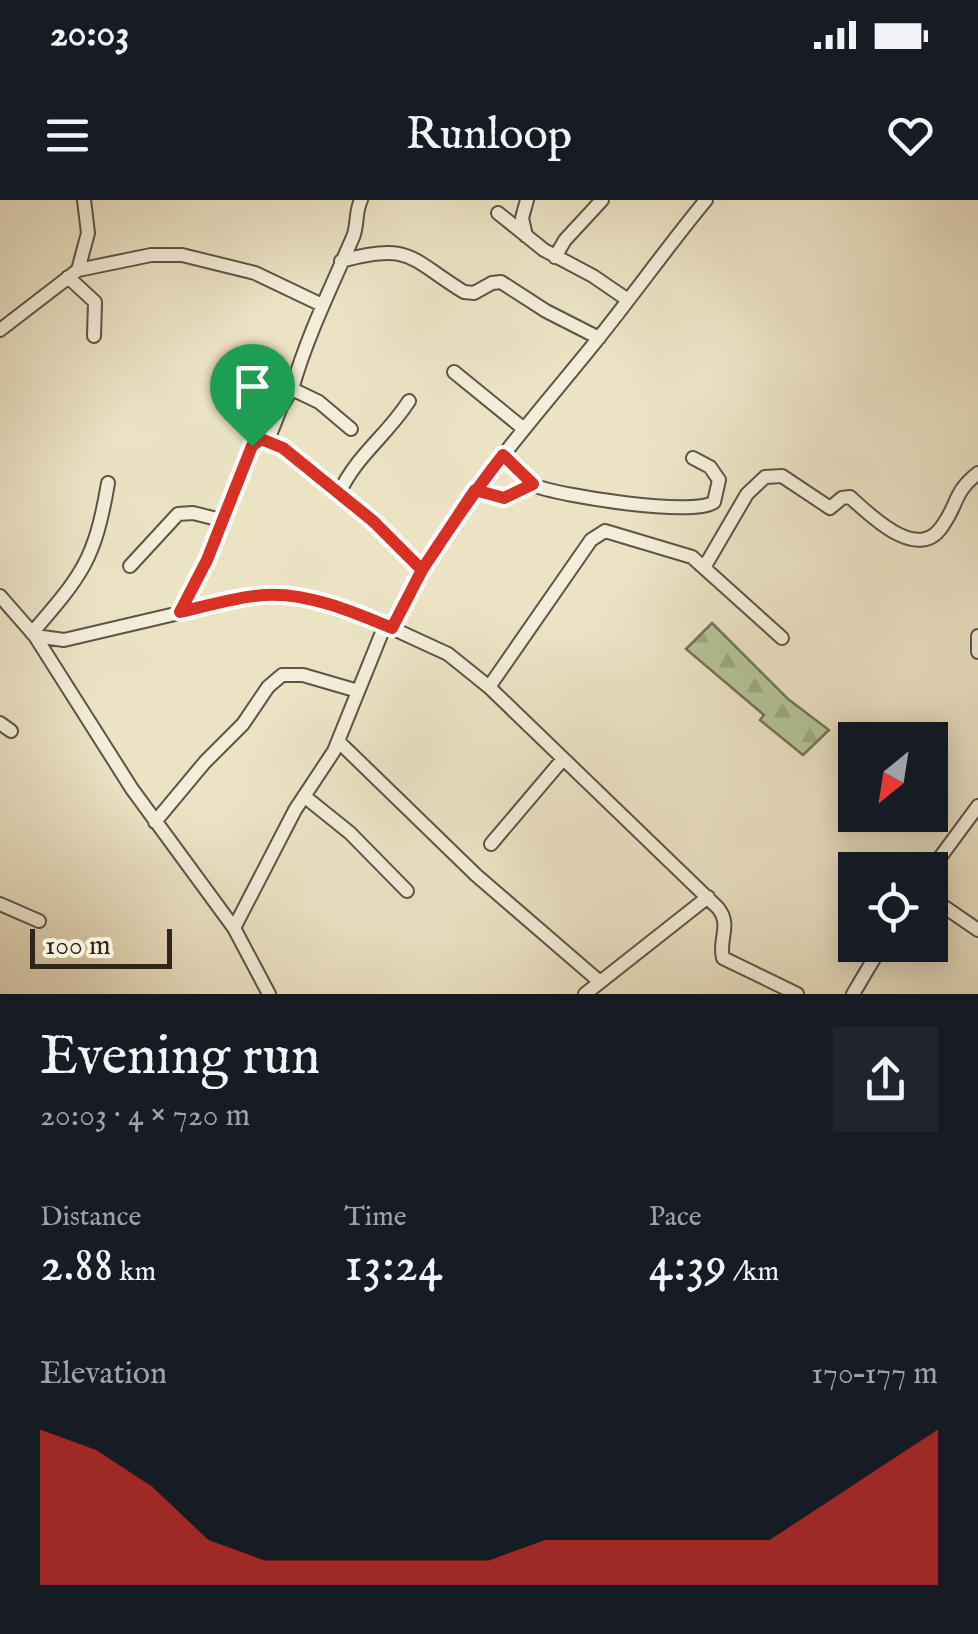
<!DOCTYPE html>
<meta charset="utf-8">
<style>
body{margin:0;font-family:"IM FELL English",serif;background:#20242c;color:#f1f3f6;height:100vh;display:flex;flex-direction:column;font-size:38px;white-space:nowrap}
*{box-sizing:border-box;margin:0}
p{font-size:32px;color:#9ea1a6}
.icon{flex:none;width:55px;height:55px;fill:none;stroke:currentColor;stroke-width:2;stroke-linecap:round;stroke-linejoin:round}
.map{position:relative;height:794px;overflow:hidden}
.details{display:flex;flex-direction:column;background:#171b24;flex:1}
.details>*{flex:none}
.needle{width:65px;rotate:210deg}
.buttons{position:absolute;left:838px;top:522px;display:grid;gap:20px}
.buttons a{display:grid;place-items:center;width:110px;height:110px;border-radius:0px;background:#171b24;box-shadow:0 5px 25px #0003;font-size:50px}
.scale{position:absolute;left:30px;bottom:25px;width:142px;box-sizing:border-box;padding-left:10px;border:5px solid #30251a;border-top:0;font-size:28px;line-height:35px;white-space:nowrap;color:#30251a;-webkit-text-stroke:8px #f3edd9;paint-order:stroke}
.pin{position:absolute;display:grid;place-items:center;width:85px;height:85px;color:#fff;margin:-102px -42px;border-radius:50% 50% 50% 0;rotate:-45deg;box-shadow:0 0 10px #0007}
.pin .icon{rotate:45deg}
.round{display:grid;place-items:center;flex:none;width:105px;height:105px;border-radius:0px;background:#20242c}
.head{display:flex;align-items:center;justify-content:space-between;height:170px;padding:0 40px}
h1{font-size:55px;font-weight:600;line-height:75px}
.figures{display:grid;grid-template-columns:repeat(3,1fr);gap:15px;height:170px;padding:10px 40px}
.figures div{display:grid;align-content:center}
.figures b{font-size:50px;font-weight:600}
.figures small{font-size:28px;font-weight:400}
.figures p{font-size:28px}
.chart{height:280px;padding:20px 40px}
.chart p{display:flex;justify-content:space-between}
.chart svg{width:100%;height:180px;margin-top:10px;fill:#d93025;opacity:.7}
.status{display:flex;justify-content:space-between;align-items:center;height:70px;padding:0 50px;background:#171b24;direction:ltr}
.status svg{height:28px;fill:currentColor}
header{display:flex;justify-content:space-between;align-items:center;height:130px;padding:0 40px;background:#171b24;font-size:45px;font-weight:600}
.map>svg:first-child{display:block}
</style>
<div class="status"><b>20:03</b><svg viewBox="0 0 49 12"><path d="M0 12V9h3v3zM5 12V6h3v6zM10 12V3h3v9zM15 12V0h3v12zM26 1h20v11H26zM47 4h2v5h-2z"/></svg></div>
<header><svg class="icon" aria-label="menu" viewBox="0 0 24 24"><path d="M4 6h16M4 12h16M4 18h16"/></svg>Runloop<svg class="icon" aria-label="heart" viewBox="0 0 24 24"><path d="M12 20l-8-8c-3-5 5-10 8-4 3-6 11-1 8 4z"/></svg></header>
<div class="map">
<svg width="978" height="794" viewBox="0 0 978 794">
<defs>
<pattern id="forest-firs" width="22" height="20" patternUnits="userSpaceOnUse" patternTransform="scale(2.5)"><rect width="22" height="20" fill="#b4c497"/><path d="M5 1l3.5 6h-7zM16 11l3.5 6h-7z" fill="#9ba882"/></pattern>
</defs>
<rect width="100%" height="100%" fill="#ece3c5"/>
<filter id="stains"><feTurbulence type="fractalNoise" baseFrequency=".002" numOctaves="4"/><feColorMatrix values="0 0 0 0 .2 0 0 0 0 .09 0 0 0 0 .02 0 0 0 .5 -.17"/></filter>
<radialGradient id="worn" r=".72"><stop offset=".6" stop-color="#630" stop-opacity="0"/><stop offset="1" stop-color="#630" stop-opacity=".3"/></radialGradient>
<path fill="url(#forest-firs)" stroke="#727458" stroke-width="2.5" d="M712,423L788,499L829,530L803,555L760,520L764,515L686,449Z"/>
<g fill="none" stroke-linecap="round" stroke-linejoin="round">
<g stroke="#5f5445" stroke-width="16">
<path id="minor" d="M498,13L544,50L593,76L628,100
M526,36L522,18L527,0
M555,57L565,40L602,0
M341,61C411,42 409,58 464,92L474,93L492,83L501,82L546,111L599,138
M78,70L88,33L84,0
M68,77L95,102L94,136
M0,130L78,70L151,55H182L255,73L322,105
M454,172L524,229
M292,189C307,136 331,88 353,37C358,25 355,12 361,0
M268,240L281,207L292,189L319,202L351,229
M503,255L533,285
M475,290L504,298L533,285C559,296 694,317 714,302L719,280L710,267L693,258
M338,295C358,253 385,238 409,201
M130,366L178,314L193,313L221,320
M705,366L747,294L765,277L782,276L830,308L842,298L850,297C871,316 919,364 943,325C959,302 953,293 978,273
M0,396L35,436L132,589L234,728L269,794
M180,412L207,360L252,246L261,239L283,248L373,321L423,370
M392,428C442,319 523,232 597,140C634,94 668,46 706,0
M32,433C82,375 95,360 108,283
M35,436L64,440L252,396L281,395L325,404L385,425L448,454L489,487L718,708C732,725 718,740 723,758L797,794
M978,436V452
M489,487L591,340L605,331L692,357L782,438
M0,523L11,531
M339,542L476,675L600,782
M304,596L350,633L407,691
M155,622L205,562L243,524L268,487L282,475H303L358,491
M491,644L563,559
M930,671L978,606
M930,697L978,730
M0,704L39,721
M234,728L295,610L334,551L385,425
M585,794L708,697
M853,794L882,745"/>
</g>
<use href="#minor" stroke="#f3edd9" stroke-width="12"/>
</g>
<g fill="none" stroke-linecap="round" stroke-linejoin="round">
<g stroke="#fff" stroke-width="20">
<path id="route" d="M252,246L207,360L180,412C207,406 236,397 264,395C307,392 354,412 392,428L422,370L475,290L504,298L533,284L503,255C474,292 448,330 422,370L373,321L283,248L261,239L252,246"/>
</g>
<use href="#route" stroke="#d93025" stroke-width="12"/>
</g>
<rect width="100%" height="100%" filter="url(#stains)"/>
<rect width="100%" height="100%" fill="url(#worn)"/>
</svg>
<div class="buttons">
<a><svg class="needle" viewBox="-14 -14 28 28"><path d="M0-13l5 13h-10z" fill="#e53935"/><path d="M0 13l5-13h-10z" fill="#9ea1a6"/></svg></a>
<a><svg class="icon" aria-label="locate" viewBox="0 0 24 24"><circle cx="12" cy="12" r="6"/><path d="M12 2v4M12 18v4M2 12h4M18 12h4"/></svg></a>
</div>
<div class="scale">100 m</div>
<div class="pin" style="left:252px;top:246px;background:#1e9e55"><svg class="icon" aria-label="arrive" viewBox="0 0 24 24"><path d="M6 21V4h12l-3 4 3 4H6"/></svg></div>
</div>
<section class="details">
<div class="head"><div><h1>Evening run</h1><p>20:03 · 4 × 720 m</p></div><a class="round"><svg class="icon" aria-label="share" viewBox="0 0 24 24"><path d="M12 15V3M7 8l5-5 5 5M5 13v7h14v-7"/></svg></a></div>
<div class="figures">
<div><p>Distance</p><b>2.88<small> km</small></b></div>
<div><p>Time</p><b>13:24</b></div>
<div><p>Pace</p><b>4:39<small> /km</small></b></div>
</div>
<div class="chart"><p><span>Elevation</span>170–177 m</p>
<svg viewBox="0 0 160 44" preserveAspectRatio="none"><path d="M0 44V6L10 11L20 20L30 33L40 38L50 38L60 38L70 38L80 38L90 33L100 33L110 33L120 33L130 33L140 24L150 15L160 6V44z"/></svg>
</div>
</section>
